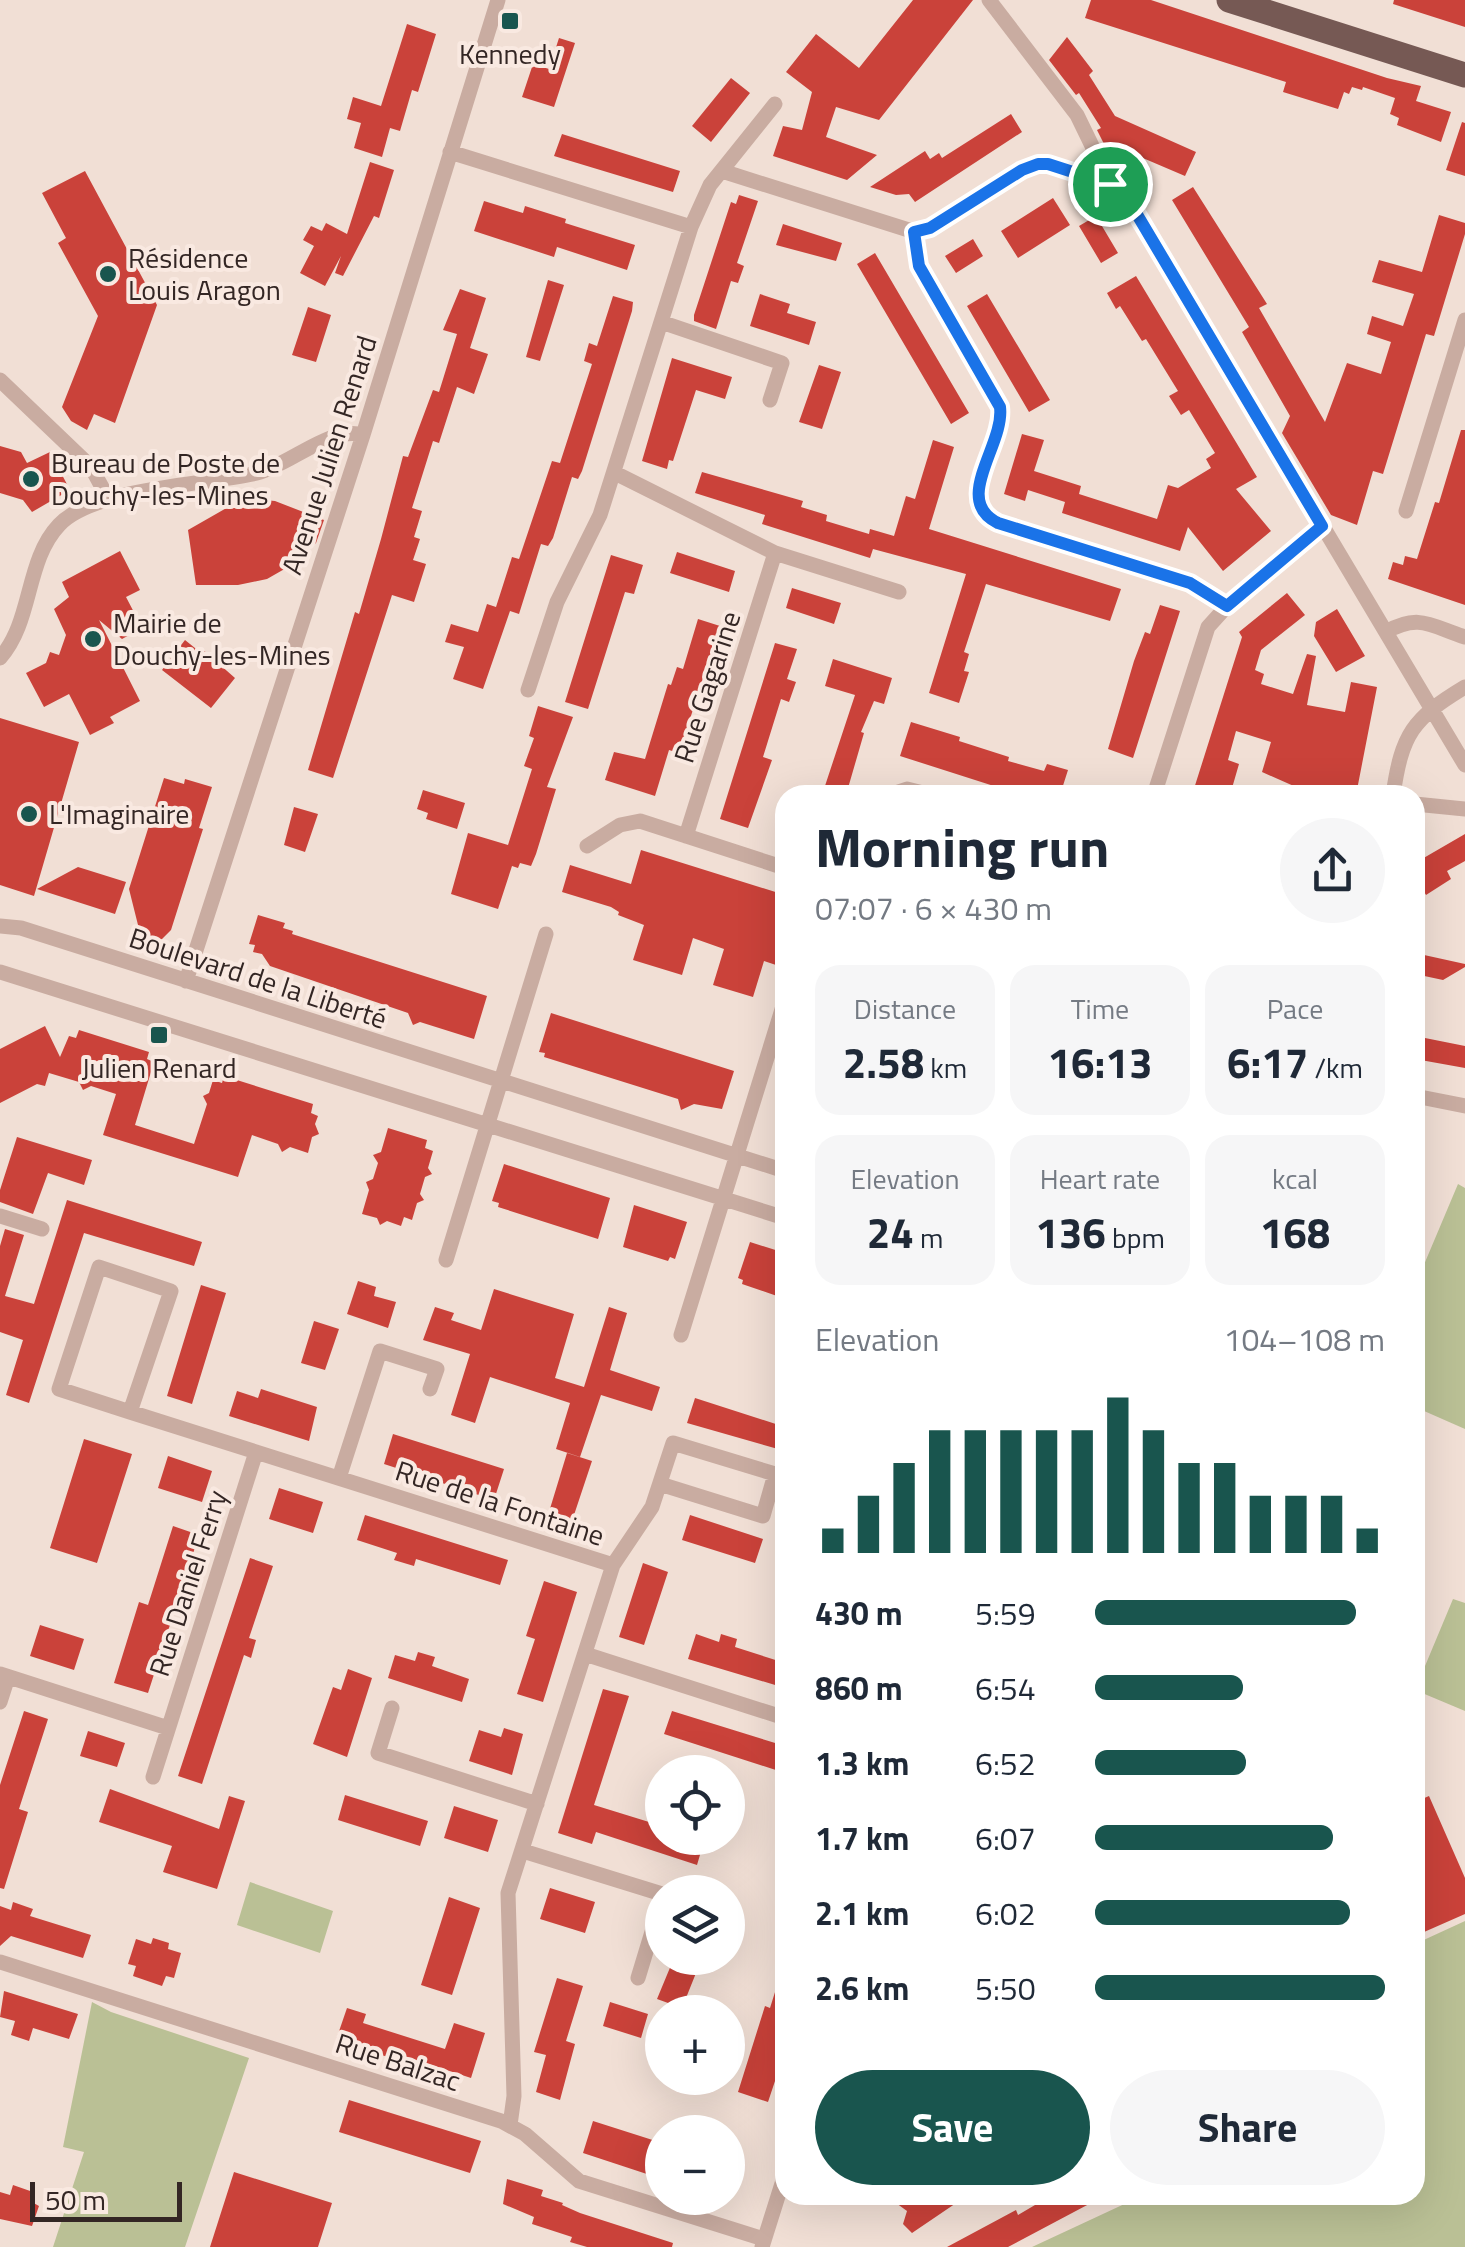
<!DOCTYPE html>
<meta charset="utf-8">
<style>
body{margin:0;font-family:"Titillium Web",sans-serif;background:#f6f6f7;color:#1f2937;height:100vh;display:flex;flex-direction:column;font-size:38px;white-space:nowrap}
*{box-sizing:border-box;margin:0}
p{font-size:32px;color:#747a83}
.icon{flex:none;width:55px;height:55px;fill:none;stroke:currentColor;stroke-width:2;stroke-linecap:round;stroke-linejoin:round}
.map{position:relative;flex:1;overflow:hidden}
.side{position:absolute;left:775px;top:785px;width:650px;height:1420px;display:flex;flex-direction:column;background:#fff;border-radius:30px;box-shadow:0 10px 40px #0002}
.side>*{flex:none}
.buttons{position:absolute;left:645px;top:1755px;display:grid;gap:20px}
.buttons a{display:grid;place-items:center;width:100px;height:100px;border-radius:50%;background:#fff;box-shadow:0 10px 40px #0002;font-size:50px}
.scale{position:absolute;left:30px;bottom:25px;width:152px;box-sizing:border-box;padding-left:10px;border:5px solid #332624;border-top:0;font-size:28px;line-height:35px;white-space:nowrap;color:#332624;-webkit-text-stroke:8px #f9e9e1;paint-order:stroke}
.pin{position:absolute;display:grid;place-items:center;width:85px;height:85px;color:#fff;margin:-42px;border:5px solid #fff;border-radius:50%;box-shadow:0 2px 10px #0007}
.round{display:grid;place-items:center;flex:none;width:105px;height:105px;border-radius:52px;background:#f6f6f7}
.head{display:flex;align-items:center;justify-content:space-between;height:170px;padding:0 40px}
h1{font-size:55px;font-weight:700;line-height:75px}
.stats{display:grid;grid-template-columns:repeat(3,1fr);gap:15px;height:170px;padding:10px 40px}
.stats div{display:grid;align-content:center;border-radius:25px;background:#f6f6f7;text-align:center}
.stats b{font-size:42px;font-weight:700}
.stats small{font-size:28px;font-weight:400}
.stats p{font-size:28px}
.chart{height:280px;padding:20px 40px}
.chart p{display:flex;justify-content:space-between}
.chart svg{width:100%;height:180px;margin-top:10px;stroke:#19554e;stroke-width:6}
.cta{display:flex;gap:20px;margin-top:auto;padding:20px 40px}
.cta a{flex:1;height:115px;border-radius:60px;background:#19554e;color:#fff;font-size:40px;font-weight:700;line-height:115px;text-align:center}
.cta a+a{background:#f6f6f7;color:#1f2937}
ul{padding:0 40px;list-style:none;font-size:32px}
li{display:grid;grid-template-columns:160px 120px 1fr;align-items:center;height:75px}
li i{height:25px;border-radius:12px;background:#19554e}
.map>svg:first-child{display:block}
</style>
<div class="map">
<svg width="1465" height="2247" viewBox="0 0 1465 2247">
<rect width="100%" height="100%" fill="#f1dfd5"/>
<path fill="#bac095" d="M1458,1184L1465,1188V1429L1415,1407V1286Z
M1453,1599L1465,1603V1711L1415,1690Z
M250,1882L333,1911L320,1953L237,1925Z
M1465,1921V2247H1032L1133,2200L1131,2195H1415V1944Z
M92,2002L111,2012L249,2058L185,2247H53L84,2152L63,2147Z"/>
<path fill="#ca423a" d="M913,0H973L879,120L836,107L826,137L877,155L847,180L773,156L783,126L802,130L812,92L786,72L816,34L859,68Z
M1091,0H1151L1387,78L1421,86L1416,101L1451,112L1441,142L1397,125L1399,118L1390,114L1395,98L1363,87L1362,90L1352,87L1349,94L1344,92L1338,109L1283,92L1286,82L1085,18Z
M1394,0H1465V27L1393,4Z
M407,24L436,34L418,92L412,90L400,131L390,128L382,157L354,148L361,123L347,119L353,97L381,106Z
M1067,37L1093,71L1089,75L1115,116L1196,152L1185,176L1117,147L1108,152L1097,130L1101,128L1079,93L1076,95L1049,60Z
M559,38L575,43L554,107L522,97L533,64L549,69Z
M731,78L750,93L711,142L692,126Z
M1011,114L1022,132L915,202L909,194L896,195L870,187L925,151L930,159L939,153L942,158Z
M1462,122L1465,123V176L1446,170Z
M562,134L680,171L673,192L554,156Z
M370,162L394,170L379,218L374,216L343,276L335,273L341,256L325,286L300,273L314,246L303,240L311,226L322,231L326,223L347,234Z
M85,171L157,305L115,423L94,414L87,430L71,421L62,407L98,316L58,243L66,238L42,193Z
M1193,187L1267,304L1259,308L1325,422L1347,363L1381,374L1391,342L1367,334L1372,316L1403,326L1414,294L1372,282L1379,260L1422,272L1439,215L1465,223V234L1434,336L1426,334L1383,474L1373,471L1357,525L1331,515L1282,433L1290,416L1242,332L1249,327L1172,200Z
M739,195L758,201L737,263L744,266L738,283L731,281L716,329L694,321V315L731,202L736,204Z
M1053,198L1070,225L1018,258L1001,231Z
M484,201L523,213L525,206L566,219L565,223L635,245L627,270L557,247L554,257L474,231Z
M1096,216L1118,253L1101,263L1079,226Z
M783,224L842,243L836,261L776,245Z
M973,239L983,256L956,273L945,256Z
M875,253L969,413L951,424L857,264Z
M1136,276L1257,477L1236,489L1271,531L1223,571L1188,527L1180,551L1062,513L1065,502L1028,490L1025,501L1004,494L1022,434L1044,440L1034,471L1081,486L1079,494L1157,519L1168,485L1178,488L1211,468L1206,459L1215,453L1189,410L1181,415L1169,396L1178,391L1146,339L1142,341L1120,306L1116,309L1107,293Z
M548,280L564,285L540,361L526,357Z
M460,289L486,298L470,348L488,354L474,394L457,387L439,443L433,441L412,508L422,511L414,537L420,539L413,560L426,564L414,602L392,595L333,778L308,770L355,612L359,614L381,539L403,456L408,457L433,390L439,392L457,334L443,330Z
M760,294L790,304L787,313L816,322L809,345L750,326Z
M987,294L1050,400L1029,412L967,306Z
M613,296L633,302L632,311L582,471L578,479L572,477L553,538L548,546L541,544L519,614L510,611L483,689L453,679L464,647L445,642L451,624L478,632L487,604L496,607L512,557L519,559L552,461L560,463L592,364L584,361L589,343L597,346Z
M308,307L331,315L316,362L292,355Z
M672,358L732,377L725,399L696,390L673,461L669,460L667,469L642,461Z
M819,365L841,372L822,429L799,422Z
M1461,430H1465V605L1388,579L1393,562L1403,565L1405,556L1417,559L1435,502L1439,503Z
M933,440L954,447L929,529L1121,589L1110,621L986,584L964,652L969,654L964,671L969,672L959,703L929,693L966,574L873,549L870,558L762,524L765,515L695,493L702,472L803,501L801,507L827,515L826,521L869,534L870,529L894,536L906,496L915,499Z
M0,446L21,452L27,463L50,452L70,490L32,512L23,500L0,493Z
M245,498L275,501L324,520L316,543L295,563L267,579L238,585H196L188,530L230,506L222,500Z
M120,551L140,590L126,597L138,620L133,633L122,639L99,620L140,701L110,717L114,723L90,735L69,694L44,707L26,673L46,663L50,652L59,655L66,635L54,609L69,597L62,582Z
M677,552L735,571L729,592L670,573Z
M611,555L643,565L634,594L625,592L588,709L565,702Z
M792,588L841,603L834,624L786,608Z
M1287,593L1305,615L1261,650L1255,670L1264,674L1261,684L1293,694L1307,654L1316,656L1307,705L1345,712L1351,682L1377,687L1356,795H1333L1296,787L1262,772L1271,742L1236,731L1228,760L1239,764L1230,795H1192L1242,637L1239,632Z
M1160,605L1180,611L1133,758L1108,749L1134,661L1145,632L1150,634Z
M1337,609L1365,656L1336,672L1314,636L1316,622Z
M698,619L720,626L679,753L669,750L655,796L605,780L614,752L645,759L668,684L671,685L677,667L683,669Z
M185,640L200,652L202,649L235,678L211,708L162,670Z
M775,643L797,649L787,679L796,682L789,702L781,699L763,757L772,760L748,828L720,819Z
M833,659L892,678L884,704L874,701L861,732L864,733L846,795H822L855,695L825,686Z
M538,706L573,717L547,787L556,789L536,854L531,866L520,863L518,868L512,866L498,909L451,894L468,833L508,845L532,769L524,766L534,738L529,736Z
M0,718L79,742L34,896L0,885Z
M911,722L960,737L959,741L1009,757L1008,761L1044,771L1047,764L1068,770L1060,795H1022L900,756Z
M164,778L184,784L185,779L212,787L199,828L203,829L171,930L162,939L151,942L140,933L129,889Z
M423,790L465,803L457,829L426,819L428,813L417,809Z
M294,807L318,814L305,852L284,845Z
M1465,834V861L1447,871L1451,879L1426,895L1415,877V863Z
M641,850L785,895V968L764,961L753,997L713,985L724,949L693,938L682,975L633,960L644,925L618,915L619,912L611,907L562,892L570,865L631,884Z
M78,867L126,882L115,914L37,889Z
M258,915L285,923L283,928L293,931L292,934L487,996L474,1039L420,1022L413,1025L408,1013L270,966L262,954L253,952L255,945L249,944Z
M1415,953L1465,964V967L1443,980L1415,974Z
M551,1013L734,1071L722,1109L694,1104L681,1110L678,1099L544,1057L545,1053L539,1052Z
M45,1026L60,1057L69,1036L76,1038L79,1030L149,1052L147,1059L154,1062L135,1125L194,1144L207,1104L203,1096L209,1093L213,1080L222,1083L224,1076L313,1104L311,1113L318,1116L315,1124L319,1134L312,1137L308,1153L290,1147L282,1152L278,1144L252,1135L238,1177L103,1135L116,1094L91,1086L83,1090L79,1082L49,1073L45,1086L37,1084L0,1103V1049Z
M1415,1036L1465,1046V1068L1415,1059Z
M388,1128L427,1140L425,1148L433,1151L428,1168L432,1174L425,1177L420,1194L424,1200L417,1203L412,1220L404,1217L401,1226L387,1221L380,1225L377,1218L362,1214L369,1190L366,1182L373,1179L378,1163L373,1155L381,1152Z
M17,1137L92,1160L84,1185L48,1173L33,1214L0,1202V1190Z
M504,1164L610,1198L598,1239L498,1207L499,1203L492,1201Z
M67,1200L202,1242L194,1266L84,1233L29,1403L6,1395L23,1340L0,1332V1246L5,1229L24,1235L5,1296L34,1304Z
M634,1205L687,1222L675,1259L670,1257L668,1261L623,1247Z
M750,1242L785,1253V1294L779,1292L777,1296L742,1284L743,1280L738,1278Z
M358,1281L376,1287L374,1296L396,1302L388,1328L347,1314Z
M201,1285L226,1293L192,1404L167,1396Z
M494,1289L574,1314L555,1378L584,1387L609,1307L627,1313L610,1370L660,1387L652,1411L601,1395L580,1457L556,1449L570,1403L490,1377L475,1423L451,1415L470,1354L423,1340L435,1307L454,1313L451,1320L481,1330Z
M314,1321L339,1329L325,1370L301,1363Z
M261,1389L317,1407L309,1441L229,1416L237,1391L258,1398Z
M695,1398L785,1427V1451L687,1423Z
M393,1434L504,1469L494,1500L384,1464Z
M84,1439L132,1454L97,1563L50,1548Z
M567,1453L592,1461L568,1533L545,1525Z
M168,1456L212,1471L202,1502L158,1488Z
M279,1488L323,1502L313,1533L269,1519Z
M365,1515L508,1560L500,1585L416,1559L414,1566L394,1560L397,1553L357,1540Z
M690,1515L763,1539L755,1563L682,1540Z
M173,1526L199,1535L148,1693L114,1683L139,1602L148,1605Z
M250,1558L273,1566L249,1638L256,1640L251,1658L244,1655L202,1784L178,1776Z
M643,1563L668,1572L644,1645L619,1637Z
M544,1581L577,1592L543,1702L517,1694L535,1639L526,1636Z
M40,1625L84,1639L74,1670L30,1656Z
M696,1634L719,1642L721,1634L737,1639L735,1647L785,1663V1688L688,1659Z
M418,1652L435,1657L432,1666L469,1679L462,1702L388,1678L395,1655L415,1661Z
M348,1669L372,1678L347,1757L313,1744L333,1687L341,1690Z
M603,1689L629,1696L594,1805L662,1826V1838H705L697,1865L596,1832L592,1844L558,1833Z
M24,1711L48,1719L19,1809L28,1812L4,1889L0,1888V1785Z
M672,1711L785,1746V1773L664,1734Z
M504,1728L523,1734L512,1775L469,1761L479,1730L501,1737Z
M88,1731L125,1743L117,1767L80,1756Z
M110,1789L219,1829L229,1796L245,1801L217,1889L163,1872L172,1846L99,1822Z
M345,1795L428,1821L420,1846L338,1820Z
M1429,1796L1465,1878V1914L1415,1936V1802Z
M454,1806L498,1820L488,1852L444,1838Z
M550,1888L595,1902L585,1933L540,1919Z
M449,1897L480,1908L452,1995L421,1985Z
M13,1902L33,1909L30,1916L91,1935L83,1958L11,1936L0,1946V1906L11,1910Z
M153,1938L169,1943L168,1949L181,1953L174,1978L166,1976L162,1986L133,1976L136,1966L128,1964L136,1939L151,1944Z
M674,1958H702L682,2008L657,1999Z
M781,1973H785V2051L768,2102L738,2092L765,2006L770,2008Z
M557,1978L583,1986L566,2041L575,2044L560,2100L536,2092L546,2055L534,2052Z
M4,1991L78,2014L69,2039L33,2028L29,2041L11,2035L15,2021L0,2017Z
M610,2002L648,2014L641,2038L603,2026Z
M347,2008L366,2014L363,2023L445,2049L454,2023L485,2033L471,2078L410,2058L409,2064L336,2040Z
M349,2100L481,2141L470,2173L339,2132Z
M593,2121L662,2143V2179L583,2153Z
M234,2172L332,2203L318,2247H210Z
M507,2179L543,2190L541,2196L563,2203L562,2205L580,2213L673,2243L672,2247H587L570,2242L572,2237L532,2224L534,2217L503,2204Z
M13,2185L33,2192L30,2201L39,2206L32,2226L0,2219V2192L10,2195Z
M885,2195H968L912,2233L903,2224L907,2211Z
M1052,2195H1106L1008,2247H947L1016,2210L1018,2215Z"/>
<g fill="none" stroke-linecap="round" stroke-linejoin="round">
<path stroke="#c9aca1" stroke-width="15" d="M989,0L1077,115L1111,185
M450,152L691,227L710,185L775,104
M722,171L915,232L930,229L1022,170L1048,164L1111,185L1129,201L1465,765
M915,232L919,266L1000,407L999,424L978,490C976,508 984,516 998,523L1190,583L1227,606
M661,322L782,363L770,400
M0,380L91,467L109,500
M615,473L775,553L686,836
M1406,511L1465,320
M775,553L899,592
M1386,632C1419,613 1431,626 1465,637
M0,658C33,621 25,561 59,525C93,488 206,485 257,473C290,465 331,425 363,435
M528,690L557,602L600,515L691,227
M889,795L907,789L931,795
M1154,795L1208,627L1227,606L1322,526
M1393,795C1402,734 1412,719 1465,687
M1415,804L1465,809
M587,846L620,825L640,821L785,868
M0,926L21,928L785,1171
M0,972L785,1218
M186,981L363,435L498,0
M1415,1096L1465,1106
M0,1216L42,1229
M446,1260L546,934
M681,1335L784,1003
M130,1412L171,1291L99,1267L59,1389L130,1412L613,1565L652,1507L673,1443L775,1474L763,1516L660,1484
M339,1478L380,1351L437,1369L430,1389
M585,1654L785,1718
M0,1674L168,1728
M0,1702L8,1677
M392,1708L378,1753L537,1804
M153,1777L256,1452
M523,1851L662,1894
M0,1962L501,2121L525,2134L579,2181L764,2239
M638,1978L662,1899
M510,2125L514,2096L508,1893L613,1565
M762,2247L785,2174"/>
<path stroke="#765954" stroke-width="25" d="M1229,0L1465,75"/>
</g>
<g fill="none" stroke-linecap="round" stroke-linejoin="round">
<g stroke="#fff" stroke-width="20">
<path id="route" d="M1038,164H1048L1110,184L1129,201L1322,526L1227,606L1190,583L998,523C951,500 1005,445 1000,407L919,266L914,232L930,228L1022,170Z"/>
</g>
<use href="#route" stroke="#1a73e8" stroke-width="12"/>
</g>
<g fill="#19554e" stroke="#f9e9e1" stroke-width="4">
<rect x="500" y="11" width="20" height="20" rx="5"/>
<circle cx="108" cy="274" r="10"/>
<circle cx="31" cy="479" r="10"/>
<circle cx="93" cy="639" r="10"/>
<circle cx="29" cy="814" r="10"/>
<rect x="149" y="1025" width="20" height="20" rx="5"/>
</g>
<g text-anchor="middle" stroke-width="8" stroke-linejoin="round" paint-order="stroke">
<g font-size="28" fill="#332624" stroke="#f9e9e1" text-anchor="start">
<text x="510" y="64" text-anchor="middle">Kennedy</text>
<text x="128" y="268">Résidence<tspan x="128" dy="32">Louis Aragon</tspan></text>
<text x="51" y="473">Bureau de Poste de<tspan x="51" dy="32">Douchy-les-Mines</tspan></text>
<text x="113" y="633">Mairie de<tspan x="113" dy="32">Douchy-les-Mines</tspan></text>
<text x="49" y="824">L'Imaginaire</text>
<text x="159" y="1078" text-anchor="middle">Julien Renard</text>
</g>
<g font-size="28" fill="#332624" stroke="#f9e9e1">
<text transform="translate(329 455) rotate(-72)" y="10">Avenue Julien Renard</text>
<text transform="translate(707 687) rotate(-72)" y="10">Rue Gagarine</text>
<text transform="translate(258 978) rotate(18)" y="10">Boulevard de la Liberté</text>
<text transform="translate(500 1503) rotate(18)" y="10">Rue de la Fontaine</text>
<text transform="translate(188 1583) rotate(-72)" y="10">Rue Daniel Ferry</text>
<text transform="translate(398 2062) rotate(18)" y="10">Rue Balzac</text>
</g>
</g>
</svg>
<div class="buttons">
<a><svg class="icon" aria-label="locate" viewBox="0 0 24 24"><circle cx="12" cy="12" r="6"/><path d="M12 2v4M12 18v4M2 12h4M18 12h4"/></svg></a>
<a><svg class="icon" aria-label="layers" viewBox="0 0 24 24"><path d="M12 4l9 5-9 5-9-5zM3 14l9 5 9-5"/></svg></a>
<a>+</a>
<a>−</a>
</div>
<div class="scale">50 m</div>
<div class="pin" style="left:1110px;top:184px;background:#1e9e55"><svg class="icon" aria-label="arrive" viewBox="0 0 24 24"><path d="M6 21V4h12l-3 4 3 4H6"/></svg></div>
<section class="side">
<div class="head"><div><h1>Morning run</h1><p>07:07 · 6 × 430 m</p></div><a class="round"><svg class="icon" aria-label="share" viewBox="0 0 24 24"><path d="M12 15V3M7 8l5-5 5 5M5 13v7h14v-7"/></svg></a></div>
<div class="stats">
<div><p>Distance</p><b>2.58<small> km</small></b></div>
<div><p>Time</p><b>16:13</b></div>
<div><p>Pace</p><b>6:17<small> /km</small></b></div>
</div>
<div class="stats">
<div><p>Elevation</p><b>24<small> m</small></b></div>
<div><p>Heart rate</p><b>136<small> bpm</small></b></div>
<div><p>kcal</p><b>168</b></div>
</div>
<div class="chart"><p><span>Elevation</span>104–108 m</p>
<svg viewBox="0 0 160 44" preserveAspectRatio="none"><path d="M5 44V38M15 44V30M25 44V22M35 44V14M45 44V14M55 44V14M65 44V14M75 44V14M85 44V6M95 44V14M105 44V22M115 44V22M125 44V30M135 44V30M145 44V30M155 44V38"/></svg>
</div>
<ul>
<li><b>430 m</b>5:59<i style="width:90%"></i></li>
<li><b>860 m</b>6:54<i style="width:51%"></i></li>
<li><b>1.3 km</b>6:52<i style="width:52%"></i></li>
<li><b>1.7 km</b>6:07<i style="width:82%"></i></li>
<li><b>2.1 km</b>6:02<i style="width:88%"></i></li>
<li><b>2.6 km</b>5:50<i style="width:100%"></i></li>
</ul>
<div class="cta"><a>Save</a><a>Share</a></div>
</section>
</div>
